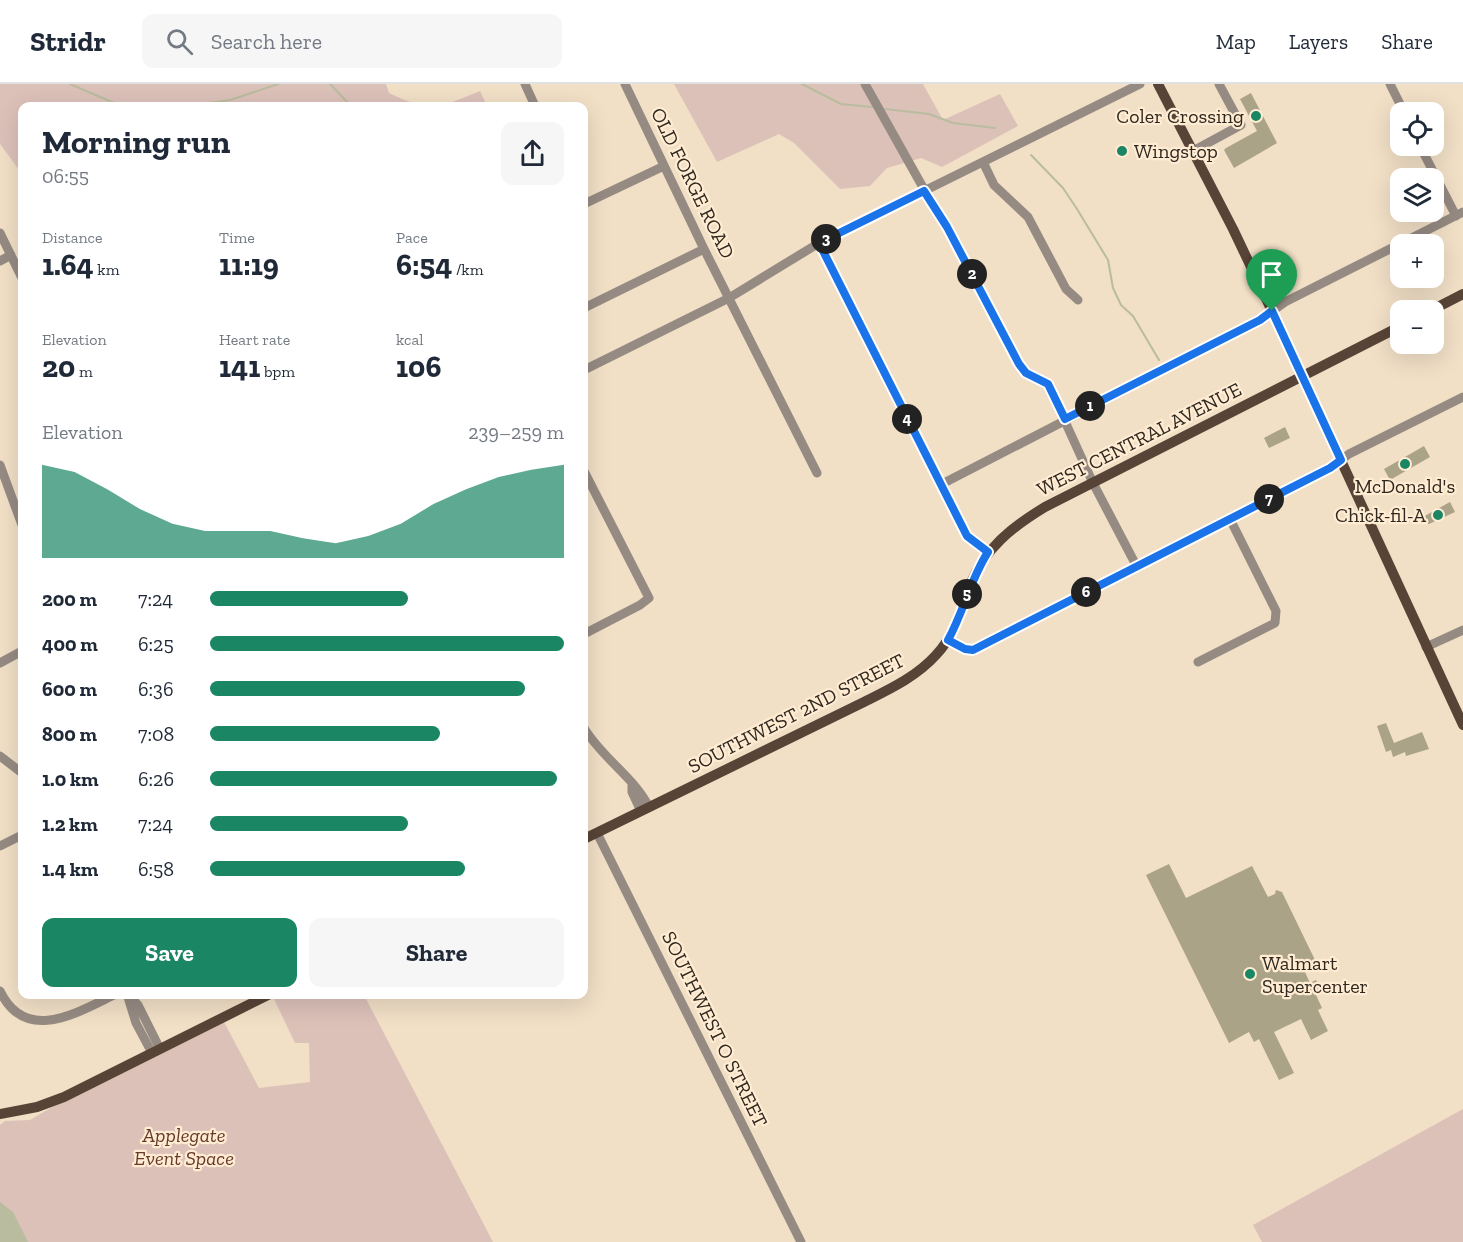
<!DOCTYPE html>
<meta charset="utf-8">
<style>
body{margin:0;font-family:"Zilla Slab",serif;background:#f6f6f7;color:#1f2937;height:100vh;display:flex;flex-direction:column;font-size:22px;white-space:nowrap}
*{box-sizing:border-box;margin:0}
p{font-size:20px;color:#747a83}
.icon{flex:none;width:33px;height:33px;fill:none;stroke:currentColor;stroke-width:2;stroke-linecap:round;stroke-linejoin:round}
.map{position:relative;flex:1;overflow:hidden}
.details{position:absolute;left:18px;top:18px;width:570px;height:897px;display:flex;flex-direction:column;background:#fff;border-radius:12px;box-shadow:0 6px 24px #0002}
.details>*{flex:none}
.controls{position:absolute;left:1390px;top:18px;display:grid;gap:12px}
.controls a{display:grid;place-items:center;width:54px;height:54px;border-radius:12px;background:#fff;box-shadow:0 6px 24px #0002;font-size:30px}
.pin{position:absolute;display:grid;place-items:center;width:51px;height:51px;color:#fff;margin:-62px -26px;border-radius:50% 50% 50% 0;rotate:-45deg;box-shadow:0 0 6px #0007}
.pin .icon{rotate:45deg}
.km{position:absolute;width:30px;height:30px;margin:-15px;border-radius:50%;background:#222;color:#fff;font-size:16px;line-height:30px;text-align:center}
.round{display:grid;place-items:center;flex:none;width:63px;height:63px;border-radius:12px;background:#f6f6f7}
.overview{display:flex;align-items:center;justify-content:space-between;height:102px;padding:0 24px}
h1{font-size:33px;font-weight:700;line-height:45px}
.stats{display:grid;grid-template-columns:repeat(3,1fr);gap:9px;height:102px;padding:6px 24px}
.stats div{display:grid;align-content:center}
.stats b{font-size:30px;font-weight:700}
.stats small{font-size:16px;font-weight:400}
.stats p{font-size:16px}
.chart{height:168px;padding:12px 24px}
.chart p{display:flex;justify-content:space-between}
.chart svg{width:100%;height:108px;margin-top:6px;fill:#1a8663;opacity:.7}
.action{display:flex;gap:12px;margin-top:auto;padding:12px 24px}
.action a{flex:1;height:69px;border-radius:12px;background:#1a8663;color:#fff;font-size:24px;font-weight:700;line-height:69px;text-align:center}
.action a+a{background:#f6f6f7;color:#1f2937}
ul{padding:0 24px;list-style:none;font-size:20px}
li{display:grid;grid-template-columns:96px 72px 1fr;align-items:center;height:45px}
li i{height:15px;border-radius:8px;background:#1a8663}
header{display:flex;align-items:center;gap:36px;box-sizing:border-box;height:84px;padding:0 30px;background:#fff;border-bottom:2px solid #e0e1e3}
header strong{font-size:28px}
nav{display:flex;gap:33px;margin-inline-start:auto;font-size:21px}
.search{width:420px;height:54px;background:#f6f6f7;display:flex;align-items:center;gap:15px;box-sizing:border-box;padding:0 21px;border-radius:12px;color:#747a83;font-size:22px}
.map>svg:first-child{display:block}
</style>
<header>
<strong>Stridr</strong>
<div class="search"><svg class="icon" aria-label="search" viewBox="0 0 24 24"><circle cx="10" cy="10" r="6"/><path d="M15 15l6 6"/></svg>Search here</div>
<nav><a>Map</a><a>Layers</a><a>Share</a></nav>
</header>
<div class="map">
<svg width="1463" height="1158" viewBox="0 0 1463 1158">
<rect width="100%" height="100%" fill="#f1dfc6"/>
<path fill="#dcc1b9" d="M0,0H386L389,9C430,29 439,24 480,7L487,22H22V90L0,60Z
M674,0H923L943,36L1000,10L1018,42L942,83L921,74L887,84L870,102L840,105L794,59L779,50L717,78Z
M278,910L364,911L493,1158H0V1041L5,1037L30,1036L92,1000L224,938L259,1004L310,998L309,959H295L273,913Z
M1463,1025V1158H1262L1253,1141Z"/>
<path fill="#b9bc9e" d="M0,1118L13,1128L28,1158H0Z"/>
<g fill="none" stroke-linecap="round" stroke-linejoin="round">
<path stroke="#b9bc9e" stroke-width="2" d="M70,0L119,21L130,22
M330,0L351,22
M802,0L841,20L872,23
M189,22L230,16L278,0
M885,25L929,30L953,39L995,44
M1031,71L1063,104L1077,125L1108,176L1113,204L1121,221L1133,232L1159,276"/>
</g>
<path fill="#aba388" d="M1251,9L1277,59L1234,84L1224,66L1226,64L1257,47L1240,15Z
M1285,343L1290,354L1269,364L1264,354Z
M1424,362L1430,373L1390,396L1384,385Z
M1450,418L1455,428L1429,440H1424L1421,434Z
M1386,639L1394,659L1422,648L1429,665L1406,672L1405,668L1393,673L1391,666L1386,668L1377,642Z
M1169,780L1186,814L1252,782L1268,813L1275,810L1276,806L1282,808L1315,876L1314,882L1310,881L1303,884L1310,899L1316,896L1322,908L1316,911L1322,924L1318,926L1328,947L1311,956L1301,935L1274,948L1294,989L1279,996L1259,955L1254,958L1249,948L1229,959L1146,791Z"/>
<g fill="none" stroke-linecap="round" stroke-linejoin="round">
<path stroke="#968b83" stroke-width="9" d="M525,0L535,22
M625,0L704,165L817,389
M865,0L925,107L947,143L1019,280L1026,289L1048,300L1093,399L1137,483
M1390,0L1404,28
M1420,62L1456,132
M1193,67L1241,41L1219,0
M983,78L994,101L1028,133L1066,205L1078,216
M584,120L664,82
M0,149L22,194
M819,159L967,452L988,468
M0,177L11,171
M584,224L704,165
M584,286L729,214L819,159L1140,0
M0,381L22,441
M584,387L649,514L640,521L584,550
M940,401L1260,236L1285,218L1463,128
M948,556L965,565L973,566L1330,384L1349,370L1463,313
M1426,563L1463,546
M1198,578L1275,539L1276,527L1230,435
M0,579L22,567
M584,644C602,674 633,692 649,723
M0,672L22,689
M632,699V708L641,727
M597,749L801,1158
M0,762L22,751
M0,907C26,961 78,928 116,910
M127,910L136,939L152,969
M128,910L138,921L160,965"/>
<path stroke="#584437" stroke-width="10" d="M1158,0L1233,145L1272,227L1463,641
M1432,226L1463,210
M584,755L864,618C890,605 916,593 936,571C955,551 961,526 970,501C985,464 1012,443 1045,423L1401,242
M0,1030L37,1023L64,1013L270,910"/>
</g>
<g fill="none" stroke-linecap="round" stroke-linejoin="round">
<g stroke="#fff" stroke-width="12">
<path id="route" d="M924,107L947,143L1019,280L1026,289L1048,300L1065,335L1260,236L1272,227L1341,376L1330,384L973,566L965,565L948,556C964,527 970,496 988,468L967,452L819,159Z"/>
</g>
<use href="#route" stroke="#1a73e8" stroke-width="8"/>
</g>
<g fill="#1a8663" stroke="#ffecd3" stroke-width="2">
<circle cx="1256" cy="32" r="6"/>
<circle cx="1122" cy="67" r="6"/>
<circle cx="1405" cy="380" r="6"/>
<circle cx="1438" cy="431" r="6"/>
<circle cx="1250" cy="890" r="6"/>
</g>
<g text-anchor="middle" stroke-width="4.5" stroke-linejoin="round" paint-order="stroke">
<g font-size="20" fill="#2f281f" stroke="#ffecd3" text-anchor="end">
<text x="1244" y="39">Coler Crossing</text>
<text x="1134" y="74" text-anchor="start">Wingstop</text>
<text x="1405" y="409" text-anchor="middle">McDonald's</text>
<text x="1426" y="438">Chick-fil-A</text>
<text x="1262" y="886" text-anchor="start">Walmart<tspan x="1262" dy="23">Supercenter</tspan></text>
</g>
<g font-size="20" fill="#2f281f" stroke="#ffecd3">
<text transform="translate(693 99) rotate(64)" y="7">OLD FORGE ROAD</text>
<text transform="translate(1139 355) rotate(-27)" y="7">WEST CENTRAL AVENUE</text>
<text transform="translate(796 629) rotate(-27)" y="7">SOUTHWEST 2ND STREET</text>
<text transform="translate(715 945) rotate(64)" y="7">SOUTHWEST O STREET</text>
</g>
<g font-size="20" font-style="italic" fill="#67392a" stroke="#ffecd3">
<text x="184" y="1058">Applegate<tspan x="184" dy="23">Event Space</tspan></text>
</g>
</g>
</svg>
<div class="controls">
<a><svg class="icon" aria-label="locate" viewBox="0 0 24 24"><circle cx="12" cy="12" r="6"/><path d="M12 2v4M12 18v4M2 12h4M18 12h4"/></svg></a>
<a><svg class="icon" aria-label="layers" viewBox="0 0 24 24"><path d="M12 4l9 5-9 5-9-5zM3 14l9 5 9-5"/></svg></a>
<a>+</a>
<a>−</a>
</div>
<div class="pin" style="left:1272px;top:227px;background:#1e9e55"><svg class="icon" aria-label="arrive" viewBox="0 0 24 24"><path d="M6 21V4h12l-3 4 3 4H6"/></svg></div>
<b class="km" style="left:1090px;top:322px">1</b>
<b class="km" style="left:972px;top:190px">2</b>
<b class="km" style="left:826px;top:155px">3</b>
<b class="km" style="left:907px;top:335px">4</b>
<b class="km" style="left:967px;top:510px">5</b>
<b class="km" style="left:1086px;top:508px">6</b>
<b class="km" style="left:1269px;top:415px">7</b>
<section class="details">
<div class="overview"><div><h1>Morning run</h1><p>06:55</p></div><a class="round"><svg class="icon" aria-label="share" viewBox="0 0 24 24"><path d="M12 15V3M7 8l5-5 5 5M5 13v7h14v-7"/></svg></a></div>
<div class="stats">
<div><p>Distance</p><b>1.64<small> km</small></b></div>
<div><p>Time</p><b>11:19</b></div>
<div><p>Pace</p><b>6:54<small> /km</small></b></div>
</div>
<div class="stats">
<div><p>Elevation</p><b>20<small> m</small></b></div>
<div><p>Heart rate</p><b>141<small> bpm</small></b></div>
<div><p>kcal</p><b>106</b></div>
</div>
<div class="chart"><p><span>Elevation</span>239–259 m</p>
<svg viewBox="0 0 160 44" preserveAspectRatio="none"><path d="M0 44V6L10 9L20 16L30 24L40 30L50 33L60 33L70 33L80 36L90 38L100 35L110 30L120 22L130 16L140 11L150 8L160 6V44z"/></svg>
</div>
<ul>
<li><b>200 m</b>7:24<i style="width:56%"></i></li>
<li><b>400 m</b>6:25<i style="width:100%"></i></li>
<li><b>600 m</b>6:36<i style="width:89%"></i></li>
<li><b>800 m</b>7:08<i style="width:65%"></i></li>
<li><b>1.0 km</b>6:26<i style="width:98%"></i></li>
<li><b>1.2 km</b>7:24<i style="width:56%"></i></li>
<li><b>1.4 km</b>6:58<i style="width:72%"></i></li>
</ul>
<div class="action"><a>Save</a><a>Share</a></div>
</section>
</div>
